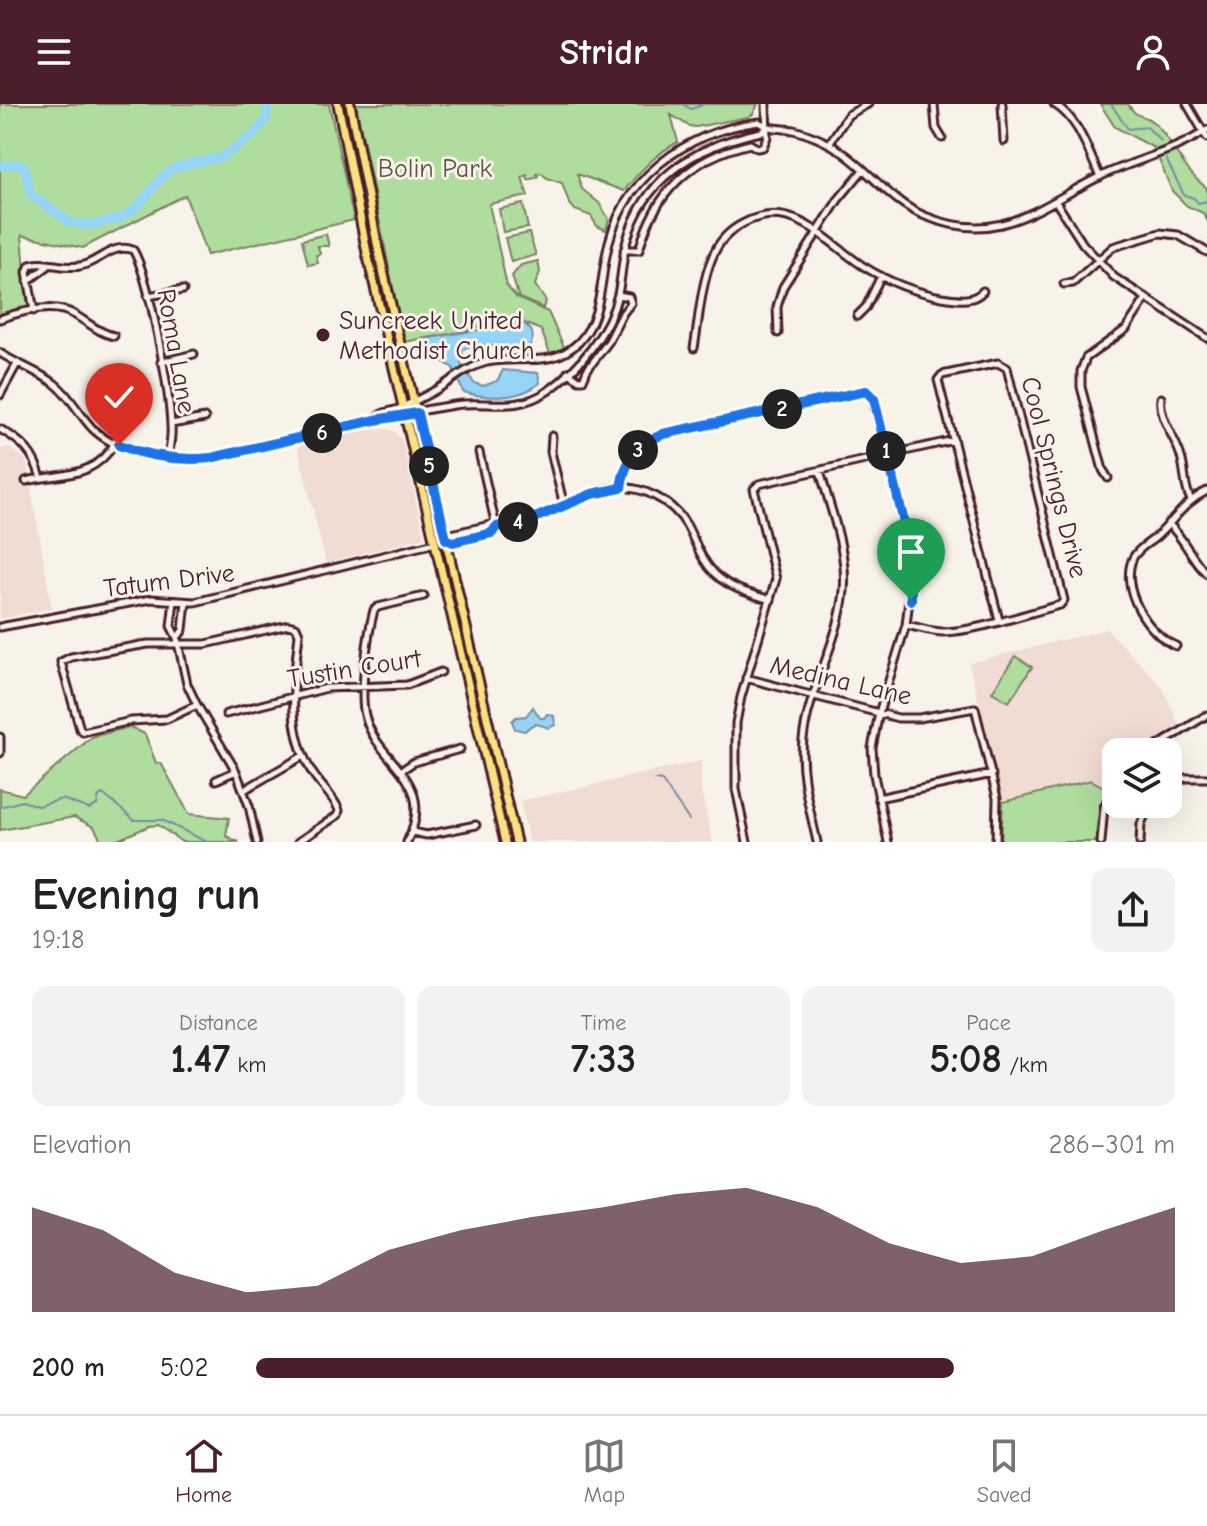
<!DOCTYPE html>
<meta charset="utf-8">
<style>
body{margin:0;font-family:"Comic Neue",sans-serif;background:#f2f2f2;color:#222;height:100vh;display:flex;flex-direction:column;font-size:30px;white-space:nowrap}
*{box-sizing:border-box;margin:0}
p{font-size:26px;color:#767676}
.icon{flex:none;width:44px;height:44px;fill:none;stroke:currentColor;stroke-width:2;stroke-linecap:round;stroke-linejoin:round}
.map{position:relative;height:738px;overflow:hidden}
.panel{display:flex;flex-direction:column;background:#fff;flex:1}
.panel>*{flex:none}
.buttons{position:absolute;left:1102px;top:634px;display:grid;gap:16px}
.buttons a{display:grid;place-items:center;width:80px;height:80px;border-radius:16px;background:#fff;box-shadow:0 8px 32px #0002;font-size:40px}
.pin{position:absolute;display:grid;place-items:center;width:68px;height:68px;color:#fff;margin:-82px -34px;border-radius:50% 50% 50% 0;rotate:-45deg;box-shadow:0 0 8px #0007}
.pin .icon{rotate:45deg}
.km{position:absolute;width:40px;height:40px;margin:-20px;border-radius:50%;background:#222;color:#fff;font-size:22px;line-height:40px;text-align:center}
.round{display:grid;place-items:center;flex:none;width:84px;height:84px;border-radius:16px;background:#f2f2f2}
.summary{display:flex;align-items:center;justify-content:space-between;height:136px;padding:0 32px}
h1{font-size:44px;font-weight:800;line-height:60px}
.figures{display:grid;grid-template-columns:repeat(3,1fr);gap:12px;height:136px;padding:8px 32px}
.figures div{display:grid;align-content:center;border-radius:16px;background:#f2f2f2;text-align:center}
.figures b{font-size:40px;font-weight:800}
.figures small{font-size:22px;font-weight:400}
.figures p{font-size:22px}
.chart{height:224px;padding:16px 32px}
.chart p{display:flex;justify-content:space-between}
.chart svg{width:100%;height:144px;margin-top:8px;fill:#4a1f2b;opacity:.7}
ul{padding:0 32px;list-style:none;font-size:26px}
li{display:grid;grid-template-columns:128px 96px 1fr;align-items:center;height:60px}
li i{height:20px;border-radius:10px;background:#4a1f2b}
header{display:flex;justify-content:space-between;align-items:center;height:104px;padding:0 32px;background:#4a1f2b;color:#fff;font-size:36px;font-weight:800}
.dock{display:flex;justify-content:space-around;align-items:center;height:112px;border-top:2px solid #e0e0e0;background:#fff;font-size:22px;color:#767676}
.dock a{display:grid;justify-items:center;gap:4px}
.dock .active{color:#4a1f2b}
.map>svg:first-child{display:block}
</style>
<header><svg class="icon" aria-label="menu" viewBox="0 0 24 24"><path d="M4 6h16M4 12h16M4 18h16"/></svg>Stridr<svg class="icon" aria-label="person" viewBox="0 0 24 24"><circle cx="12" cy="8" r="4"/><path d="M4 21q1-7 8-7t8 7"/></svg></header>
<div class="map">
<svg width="1207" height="738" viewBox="0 0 1207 738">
<rect width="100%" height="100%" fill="#f7f3e8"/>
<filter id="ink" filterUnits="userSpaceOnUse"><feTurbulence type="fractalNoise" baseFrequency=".0125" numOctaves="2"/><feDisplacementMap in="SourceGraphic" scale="16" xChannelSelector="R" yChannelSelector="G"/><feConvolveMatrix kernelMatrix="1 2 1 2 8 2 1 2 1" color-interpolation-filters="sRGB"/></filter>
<g filter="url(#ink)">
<path fill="#f1dcd3" d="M385,325L394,327L402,336L424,433L326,459L297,340L365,326Z
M8,343L26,356L52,504L0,515V345Z
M1107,525L1163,584L1180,623L1141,648H1116V672L1107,685L1091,676L1003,698L969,559Z
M701,657V686L713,738H529L520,697Z"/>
<path fill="#aedd9d" stroke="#7c7e64" stroke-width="2" d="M0,0H329L354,116L207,151L185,91L83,144L22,131L28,202L0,210Z
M356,0H758L753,10L748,13L696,23L689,22L671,11L678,38C655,50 640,67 624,87L577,70L582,85L599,99L609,115L606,126L597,122L591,112L575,106L569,99L562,79L547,74L541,69L537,70L538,73L528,76L527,71L522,73L528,92L489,100L507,182L517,194L548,208L565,245L550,249L541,226L511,213L460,228L404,238Z
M1100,0H1128C1139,17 1141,8 1153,18C1175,37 1180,65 1207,84V116L1203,109L1187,102L1172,87L1154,44L1115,23Z
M523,100L528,124L503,128L499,105Z
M529,129L536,151L511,158L505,134Z
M326,130L329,142H318L320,150L316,151L318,159L308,161L302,136Z
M538,157L540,168L535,181L546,197L543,204L519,194L512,172L521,161Z
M1015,552L1032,563L1009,598L992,588Z
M130,623L145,630L156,659H161L189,710L229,714L226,732L239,738H182L158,721L149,722L113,738H102L94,723L74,713L0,726V685L23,691L92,633Z
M1091,676L1107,685L1097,720L1096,738H1001L1003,698Z"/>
<path fill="#95d4f7" stroke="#778ca5" stroke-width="2" d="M510,215C527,218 540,228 528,244C506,252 484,232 463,246L461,260L474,279L483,282L497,277L503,266L538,269L540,279C520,296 487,295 463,288L453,264L426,247L425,240L430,234L477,226Z
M533,603L540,614H544L547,610L554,612L555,621L549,624C537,620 535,617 525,627L515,625L512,617L516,613L526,612Z"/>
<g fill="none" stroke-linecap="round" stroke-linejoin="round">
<path stroke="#778ca5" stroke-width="2" d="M682,0L691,5L705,0
M1111,0L1128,25L1147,23L1161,37
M1166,55L1184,91L1194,94L1198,99L1207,97
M655,676L662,677L689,716
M0,703L22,697L38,702L62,695L89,705L97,701L99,692L103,690L134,716H162L207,738"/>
<path stroke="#95d4f7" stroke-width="9" d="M0,62L17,60L24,62L31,91L71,119L91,121L101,119L121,114L136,104L162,73L176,63L222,53L252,32L266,16L268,0"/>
<g stroke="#4a1f2b" stroke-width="11">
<path id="minor" d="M934,0L936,24L942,34
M1002,0L1004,37
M1054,0C1079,15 1088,47 1100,73
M1187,0L1207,34
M829,40L848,11L868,0
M1056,98L1083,140L1114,173L1207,234
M624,146H639C655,88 690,54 750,40L757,44L763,43L767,33L766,0
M28,177L48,162
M1064,180L1073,179L1113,143L1160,129L1178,131L1207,148
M148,192L183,186
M34,207L27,168L30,161C43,156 63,165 80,162C98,159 113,138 133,146C149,171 170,289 171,322C172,332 170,342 168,353
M857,212L866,203L881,172
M0,215C22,207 54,198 75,211C89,219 99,229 114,232
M778,229L777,203L783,183L838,96L863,66
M694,244C699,215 701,181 712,154C718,138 730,126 744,119C793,93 826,138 863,162C887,177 914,188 942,193C957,195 972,199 983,187
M0,249C17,260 37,267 54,279C71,292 79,311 94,326C122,352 174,357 211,354C292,336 372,314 454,301C489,296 515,309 548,287C579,265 610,227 618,190C622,172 622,154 627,136C645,71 699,41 761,28L767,24
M161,258L194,250
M568,268L579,276H583L587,266L609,237L623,209L631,199L629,193L618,191
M0,291L17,260
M1161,294C1158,314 1176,334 1181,353C1186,368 1183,382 1191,396
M375,316C381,307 392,308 401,304C412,298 424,293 434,287C452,277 466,263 487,258C520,251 552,265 579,238C601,215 600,182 606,152C619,75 685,28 759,18C770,26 782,24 794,26C808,30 821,35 833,42C867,62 888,97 925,112C1000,143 1039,102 1101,72C1137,55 1174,48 1207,26
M171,320L205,314
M0,325C23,338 34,349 41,374
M552,332L551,348L564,402
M479,348L496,422
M1108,374L1103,366L1081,283V267L1086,254L1126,225L1145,196
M26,377C64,369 93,375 115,339
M621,384C624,357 638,341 663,330L864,287L871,290L907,430L912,470L906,521L879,609L872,644L874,671L888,738
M1168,419C1186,437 1191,455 1207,470
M446,435L451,430L490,421L496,423C514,419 533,415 550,408C571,399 592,387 614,384C642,381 673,397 687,422C696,439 701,456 715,470C731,485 751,490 771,496
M446,435C458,439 488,433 496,423
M174,497L171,522L177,534L187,580L197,601L236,667L249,702L257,738
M906,521C918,523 931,528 943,528C974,528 1028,509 1060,501L1064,496L1007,264L998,259L942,271L938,276L999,516
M0,523L151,495L195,498L435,439
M177,534L183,526L186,498
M1176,542C1148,531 1119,484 1133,454C1138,444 1148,440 1156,433C1174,417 1184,398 1207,387
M746,574L898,614H919L975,604L997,694L996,738
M197,601L167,615L131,617L83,628L80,625L61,558L71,553L148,540H206L288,521L296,523L299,530C294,577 286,622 310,665C318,680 333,691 339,706L338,711L298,738
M226,610L327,584L407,581L441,568
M0,633V649
M1148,648L1207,611
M402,666L414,658L460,645
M216,676L236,667
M1168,682L1185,674H1207
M244,686L303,652
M878,694L992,670
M412,728L427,731L476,721
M407,738C439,674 376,660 365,611C359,589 368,529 374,506L378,503L424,492
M747,738L736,685V619L741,593L776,475L754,385L759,380L954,336
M817,738C810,705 799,669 803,635C809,584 839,538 844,487C848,448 830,404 820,367
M1101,738L1104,703L1116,679
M1140,738L1141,720L1150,700"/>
</g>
<g stroke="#4a1f2b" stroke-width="13">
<path id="major" d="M338,0L367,149L505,738
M350,0L379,149L516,738"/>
</g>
<use href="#minor" stroke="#f7f3e8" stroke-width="5"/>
<use href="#major" stroke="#fae180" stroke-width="7"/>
</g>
</g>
<g fill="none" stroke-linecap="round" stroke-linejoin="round" filter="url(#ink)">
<g stroke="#fff" stroke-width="16">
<path id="route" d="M119,341C147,352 180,357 211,354L375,316L417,309L446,435L453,438L492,429L496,423L537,413L592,390L621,384C624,357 638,341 663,330L866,287L874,295L910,443L911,496"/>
</g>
<use href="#route" stroke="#1a73e8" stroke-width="10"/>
</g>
<circle fill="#4a1f2b" stroke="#f7f3e8" stroke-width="3" cx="323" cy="231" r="8"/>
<g text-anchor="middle" stroke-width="6" stroke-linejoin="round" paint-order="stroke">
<g font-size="26" fill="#634e48" stroke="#f7f3e8">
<text x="435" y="73">Bolin Park</text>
</g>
<g font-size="26" fill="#4a1f2b" stroke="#f7f3e8" text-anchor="start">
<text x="339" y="225">Suncreek United<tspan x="339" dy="30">Methodist Church</tspan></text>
</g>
<g font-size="26" fill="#4a1f2b" stroke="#f7f3e8">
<text transform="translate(177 247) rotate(80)" y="9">Roma Lane</text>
<text transform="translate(1055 373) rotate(76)" y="9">Cool Springs Drive</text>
<text transform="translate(169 476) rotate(-7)" y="9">Tatum Drive</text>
<text transform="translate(354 564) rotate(-9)" y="9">Tustin Court</text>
<text transform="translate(841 576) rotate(13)" y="9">Medina Lane</text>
</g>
</g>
</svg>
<div class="buttons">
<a><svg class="icon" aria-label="layers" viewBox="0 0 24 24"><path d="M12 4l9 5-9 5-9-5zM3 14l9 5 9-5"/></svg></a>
</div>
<div class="pin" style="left:911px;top:496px;background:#1e9e55"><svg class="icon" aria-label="arrive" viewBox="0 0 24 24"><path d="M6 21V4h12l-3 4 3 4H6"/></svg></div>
<div class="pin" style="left:119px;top:341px;background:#d93025"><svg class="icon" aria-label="check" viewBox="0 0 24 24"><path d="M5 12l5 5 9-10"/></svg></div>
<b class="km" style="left:886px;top:347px">1</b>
<b class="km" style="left:782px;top:305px">2</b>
<b class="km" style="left:638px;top:346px">3</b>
<b class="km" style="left:518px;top:418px">4</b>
<b class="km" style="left:429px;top:362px">5</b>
<b class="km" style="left:322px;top:329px">6</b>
</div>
<section class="panel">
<div class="summary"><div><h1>Evening run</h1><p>19:18</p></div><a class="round"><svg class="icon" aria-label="share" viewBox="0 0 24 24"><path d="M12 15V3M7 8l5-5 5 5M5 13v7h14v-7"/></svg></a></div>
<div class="figures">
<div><p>Distance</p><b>1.47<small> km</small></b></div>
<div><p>Time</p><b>7:33</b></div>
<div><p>Pace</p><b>5:08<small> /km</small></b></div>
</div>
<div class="chart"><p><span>Elevation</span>286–301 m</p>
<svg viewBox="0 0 160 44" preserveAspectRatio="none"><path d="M0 44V12L10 19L20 32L30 38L40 36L50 25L60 19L70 15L80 12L90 8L100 6L110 12L120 23L130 29L140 27L150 19L160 12V44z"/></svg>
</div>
<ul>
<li><b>200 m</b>5:02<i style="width:76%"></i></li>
</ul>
</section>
<nav class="dock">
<a class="active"><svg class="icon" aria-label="home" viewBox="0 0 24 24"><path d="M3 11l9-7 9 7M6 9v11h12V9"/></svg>Home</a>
<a><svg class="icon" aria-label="map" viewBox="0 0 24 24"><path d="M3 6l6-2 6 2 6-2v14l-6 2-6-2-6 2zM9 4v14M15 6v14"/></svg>Map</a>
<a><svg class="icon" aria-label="saved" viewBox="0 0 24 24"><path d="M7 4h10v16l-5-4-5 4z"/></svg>Saved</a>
</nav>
